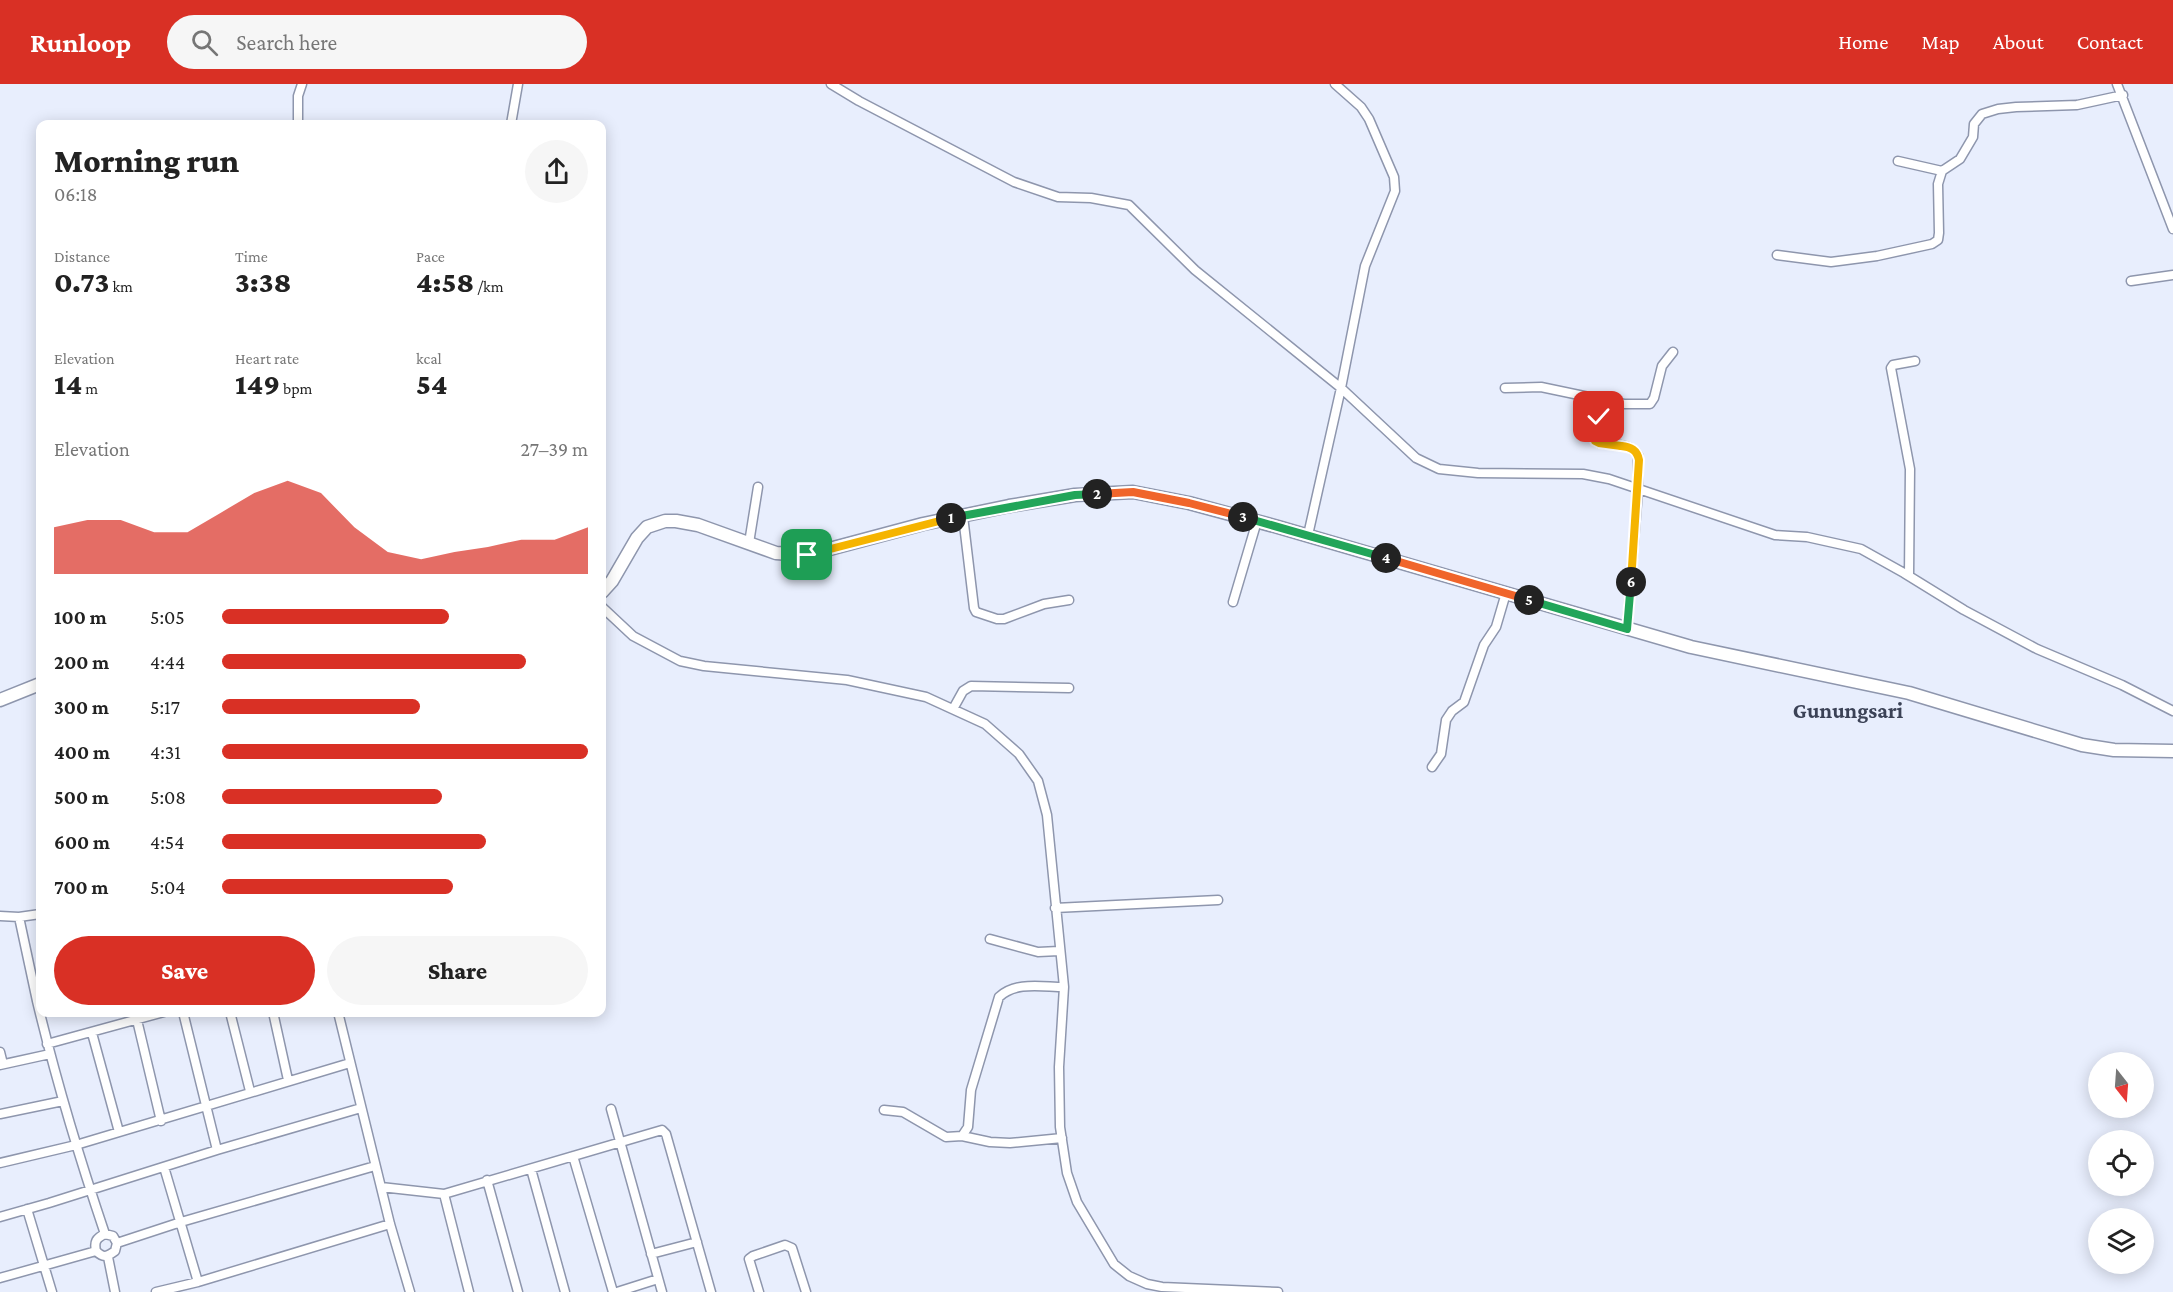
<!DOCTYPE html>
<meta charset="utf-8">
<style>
body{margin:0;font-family:"Crimson Pro",serif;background:#f6f6f6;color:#222;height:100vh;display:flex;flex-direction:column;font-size:22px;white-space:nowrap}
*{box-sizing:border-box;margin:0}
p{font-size:20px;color:#767676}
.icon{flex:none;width:33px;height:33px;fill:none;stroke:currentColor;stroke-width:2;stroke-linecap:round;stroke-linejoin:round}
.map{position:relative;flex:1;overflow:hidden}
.sheet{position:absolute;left:36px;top:36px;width:570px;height:897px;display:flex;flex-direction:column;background:#fff;border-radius:12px;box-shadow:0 3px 15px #0003}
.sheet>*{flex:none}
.needle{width:39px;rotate:163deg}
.buttons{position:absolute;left:2088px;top:968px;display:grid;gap:12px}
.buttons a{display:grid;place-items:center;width:66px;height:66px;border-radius:50%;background:#fff;box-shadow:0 3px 15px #0003;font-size:30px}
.pin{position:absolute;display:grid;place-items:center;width:51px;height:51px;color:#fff;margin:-26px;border-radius:12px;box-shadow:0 3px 9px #0006}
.km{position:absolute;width:30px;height:30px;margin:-15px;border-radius:50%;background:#222;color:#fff;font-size:16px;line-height:30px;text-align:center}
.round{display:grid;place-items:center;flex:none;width:63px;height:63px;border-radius:32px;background:#f6f6f6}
.overview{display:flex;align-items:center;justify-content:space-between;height:102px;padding:0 18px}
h1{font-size:33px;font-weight:800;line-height:45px}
.stats{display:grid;grid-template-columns:repeat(3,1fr);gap:9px;height:102px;padding:6px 18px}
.stats div{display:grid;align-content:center}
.stats b{font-size:30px;font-weight:800}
.stats small{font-size:16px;font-weight:400}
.stats p{font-size:16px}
.chart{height:168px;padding:12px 18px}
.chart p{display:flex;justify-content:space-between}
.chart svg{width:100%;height:108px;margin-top:6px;fill:#d93025;opacity:.7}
.action{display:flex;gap:12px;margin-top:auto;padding:12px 18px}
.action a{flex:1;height:69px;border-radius:36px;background:#d93025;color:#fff;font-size:24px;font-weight:800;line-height:69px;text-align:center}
.action a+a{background:#f6f6f6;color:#222}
ul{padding:0 18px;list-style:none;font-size:20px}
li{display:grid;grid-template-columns:96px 72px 1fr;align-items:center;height:45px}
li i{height:15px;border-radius:8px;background:#d93025}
header{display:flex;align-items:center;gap:36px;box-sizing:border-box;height:84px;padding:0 30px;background:#d93025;color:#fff}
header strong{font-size:28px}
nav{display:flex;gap:33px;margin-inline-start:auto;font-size:21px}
.search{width:420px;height:54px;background:#f6f6f6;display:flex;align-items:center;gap:15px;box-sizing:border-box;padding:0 21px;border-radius:33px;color:#767676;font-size:22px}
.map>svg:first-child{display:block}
</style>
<header>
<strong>Runloop</strong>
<div class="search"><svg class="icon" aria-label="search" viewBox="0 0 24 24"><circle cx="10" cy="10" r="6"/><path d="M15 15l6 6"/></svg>Search here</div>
<nav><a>Home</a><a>Map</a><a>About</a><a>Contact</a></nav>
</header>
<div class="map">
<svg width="2173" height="1208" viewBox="0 0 2173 1208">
<rect width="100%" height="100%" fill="#e8eefd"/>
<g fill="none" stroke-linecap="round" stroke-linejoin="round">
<g stroke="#8e96ad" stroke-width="11">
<path id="street" d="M831,0L859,17L1014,98L1058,113L1091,114L1129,121L1195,186L1341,304L1416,374L1439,385L1478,389L1583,390L1609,395L1775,451L1807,453L1861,465L1904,489L1964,526L2037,565L2122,601L2173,627
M2117,0L2173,145
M298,40V12L302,0
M511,40L518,0
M1898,77L1942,87
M1777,171L1831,178L1877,172L1932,160L1938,156L1939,149L1938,100L1942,87L1960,75L1973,53L1974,40L1982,30L1998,25L2016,23L2077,21L2123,11
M2131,197L2173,191
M1505,304L1541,303L1603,316L1594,352L1595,357L1599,359C1612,361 1631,359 1638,371V406L1627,545
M1603,316L1624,320H1650L1654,314L1662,282L1673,268
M963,432L974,524L976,528L997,535H1004L1044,520L1069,516
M1308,451L1341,304L1365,182L1395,107L1394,93L1369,35L1361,23L1335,0
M749,459L758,403
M1909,492L1910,385L1891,284L1893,281L1915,277
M1233,518L1257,437
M602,523L633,552L680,577L704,582L847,596L926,613L985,640L1019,670L1038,697L1047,731L1064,903L1059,983L1060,1043L1067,1089L1077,1118L1114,1180L1129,1192L1147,1200L1162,1203L1278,1208
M953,625L963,607L971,602L1069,604
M1432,683L1441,670L1446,636L1452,627L1464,618L1484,561L1496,543L1506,509
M1055,824L1218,816
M0,832L19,833
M990,855L1038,868L1059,867
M37,917L19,833L40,830
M230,928L250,1007
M273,928L288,996
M338,928L390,1140L410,1208
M137,936L161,1037
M92,949L119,1048
M47,960L164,928
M0,968L3,980
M0,981L50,970
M611,1025L662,1208
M884,1026L903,1028L946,1053L962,1052L968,1043L971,1006L999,913C1016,897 1042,903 1064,903
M0,1030L63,1017
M962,1052L990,1058L1010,1059L1062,1054
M217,1066L361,1024
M573,1072L613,1208
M0,1079L76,1061L350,979
M164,1083L198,1198
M531,1085L565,1208
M487,1096L518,1208
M381,1103L444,1110
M27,1125L52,1208
M0,1133L49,1119L217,1066L183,928
M117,1159L181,1138L375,1082
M96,1167C94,1158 96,1154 105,1150
M651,1170L697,1158
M108,1173L115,1208
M0,1194L96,1167C103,1174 107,1173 115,1167L117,1159L113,1152L105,1150C79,1073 56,996 37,917L40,916
M156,1208L198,1198L390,1140
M469,1208L444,1110L662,1046L666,1050L711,1208
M617,1208L658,1195
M759,1208L749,1175L753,1172L785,1161L792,1164L806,1208"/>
</g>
<g stroke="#8e96ad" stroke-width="15">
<path id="secondary" d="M602,508L612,497L637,454L647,443L665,437H676L698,441L776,469L807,471L923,440L1009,422L1075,411L1133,408L1189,419L1278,443L1691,563L1909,609L2082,661L2114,666L2173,667
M0,616L40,600"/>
</g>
<use href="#street" stroke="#fff" stroke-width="8"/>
<use href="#secondary" stroke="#fff" stroke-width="12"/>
</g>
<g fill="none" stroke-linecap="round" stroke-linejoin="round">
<g stroke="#fff" stroke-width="12">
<path id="split-1" d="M807,471L951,434"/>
</g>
<g stroke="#fff" stroke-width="12">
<path id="split-2" d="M951,434L1075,411L1097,410"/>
</g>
<g stroke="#fff" stroke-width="12">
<path id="split-3" d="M1097,410L1133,408L1189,419L1243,433"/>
</g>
<g stroke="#fff" stroke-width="12">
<path id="split-4" d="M1243,433L1386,474"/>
</g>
<g stroke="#fff" stroke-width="12">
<path id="split-5" d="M1386,474L1529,516"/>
</g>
<g stroke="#fff" stroke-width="12">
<path id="split-6" d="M1529,516L1627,545L1631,498"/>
</g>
<g stroke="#fff" stroke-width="12">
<path id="split-7" d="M1621,362C1631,363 1637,366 1639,376L1631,498"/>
</g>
<g stroke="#fff" stroke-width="12">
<path id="split-8" d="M1599,333L1594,352L1595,357L1599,359L1621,362"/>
</g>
<use href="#split-1" stroke="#f5b400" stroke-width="8"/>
<use href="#split-2" stroke="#22a559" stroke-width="8"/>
<use href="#split-3" stroke="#f0652b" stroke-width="8"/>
<use href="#split-4" stroke="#22a559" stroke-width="8"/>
<use href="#split-5" stroke="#f0652b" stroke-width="8"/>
<use href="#split-6" stroke="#22a559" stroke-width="8"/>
<use href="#split-7" stroke="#f5b400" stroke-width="8"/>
<use href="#split-8" stroke="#f5b400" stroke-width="8"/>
</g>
<g text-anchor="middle" stroke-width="4.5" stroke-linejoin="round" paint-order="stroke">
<g font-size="22" font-weight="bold" fill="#3b4256" stroke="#e8eefd">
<text x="1848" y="634">Gunungsari</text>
</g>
</g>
</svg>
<div class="buttons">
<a><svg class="needle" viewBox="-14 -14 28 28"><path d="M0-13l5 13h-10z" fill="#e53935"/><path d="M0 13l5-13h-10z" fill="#767676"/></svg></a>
<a><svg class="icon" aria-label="locate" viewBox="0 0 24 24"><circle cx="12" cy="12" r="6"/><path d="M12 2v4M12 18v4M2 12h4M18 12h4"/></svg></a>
<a><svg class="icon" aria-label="layers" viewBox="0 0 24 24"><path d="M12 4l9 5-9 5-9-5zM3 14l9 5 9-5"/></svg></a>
</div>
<div class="pin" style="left:807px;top:471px;background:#1e9e55"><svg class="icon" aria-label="arrive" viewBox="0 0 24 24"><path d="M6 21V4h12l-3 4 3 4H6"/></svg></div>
<div class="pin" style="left:1599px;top:333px;background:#d93025"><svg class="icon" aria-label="check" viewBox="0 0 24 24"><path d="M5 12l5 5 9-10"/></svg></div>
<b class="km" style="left:951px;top:434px">1</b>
<b class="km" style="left:1097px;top:410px">2</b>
<b class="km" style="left:1243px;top:433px">3</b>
<b class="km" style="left:1386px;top:474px">4</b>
<b class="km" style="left:1529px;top:516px">5</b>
<b class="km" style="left:1631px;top:498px">6</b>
<section class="sheet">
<div class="overview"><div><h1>Morning run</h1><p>06:18</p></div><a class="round"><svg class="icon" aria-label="share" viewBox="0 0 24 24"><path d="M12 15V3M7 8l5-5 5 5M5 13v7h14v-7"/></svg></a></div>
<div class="stats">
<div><p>Distance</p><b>0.73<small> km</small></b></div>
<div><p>Time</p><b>3:38</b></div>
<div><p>Pace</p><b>4:58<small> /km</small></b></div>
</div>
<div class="stats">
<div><p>Elevation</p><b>14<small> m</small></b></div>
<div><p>Heart rate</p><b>149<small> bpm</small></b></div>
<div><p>kcal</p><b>54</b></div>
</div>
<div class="chart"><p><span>Elevation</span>27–39 m</p>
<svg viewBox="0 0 160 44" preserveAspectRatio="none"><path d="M0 44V25L10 22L20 22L30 27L40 27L50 19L60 11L70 6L80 11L90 25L100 35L110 38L120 35L130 33L140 30L150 30L160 25V44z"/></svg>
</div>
<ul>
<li><b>100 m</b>5:05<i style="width:62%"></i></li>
<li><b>200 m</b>4:44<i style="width:83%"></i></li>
<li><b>300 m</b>5:17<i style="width:54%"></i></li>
<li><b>400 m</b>4:31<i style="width:100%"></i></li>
<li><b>500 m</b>5:08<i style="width:60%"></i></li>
<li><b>600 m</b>4:54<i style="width:72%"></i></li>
<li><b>700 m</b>5:04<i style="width:63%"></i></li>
</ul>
<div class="action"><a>Save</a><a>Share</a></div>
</section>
</div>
